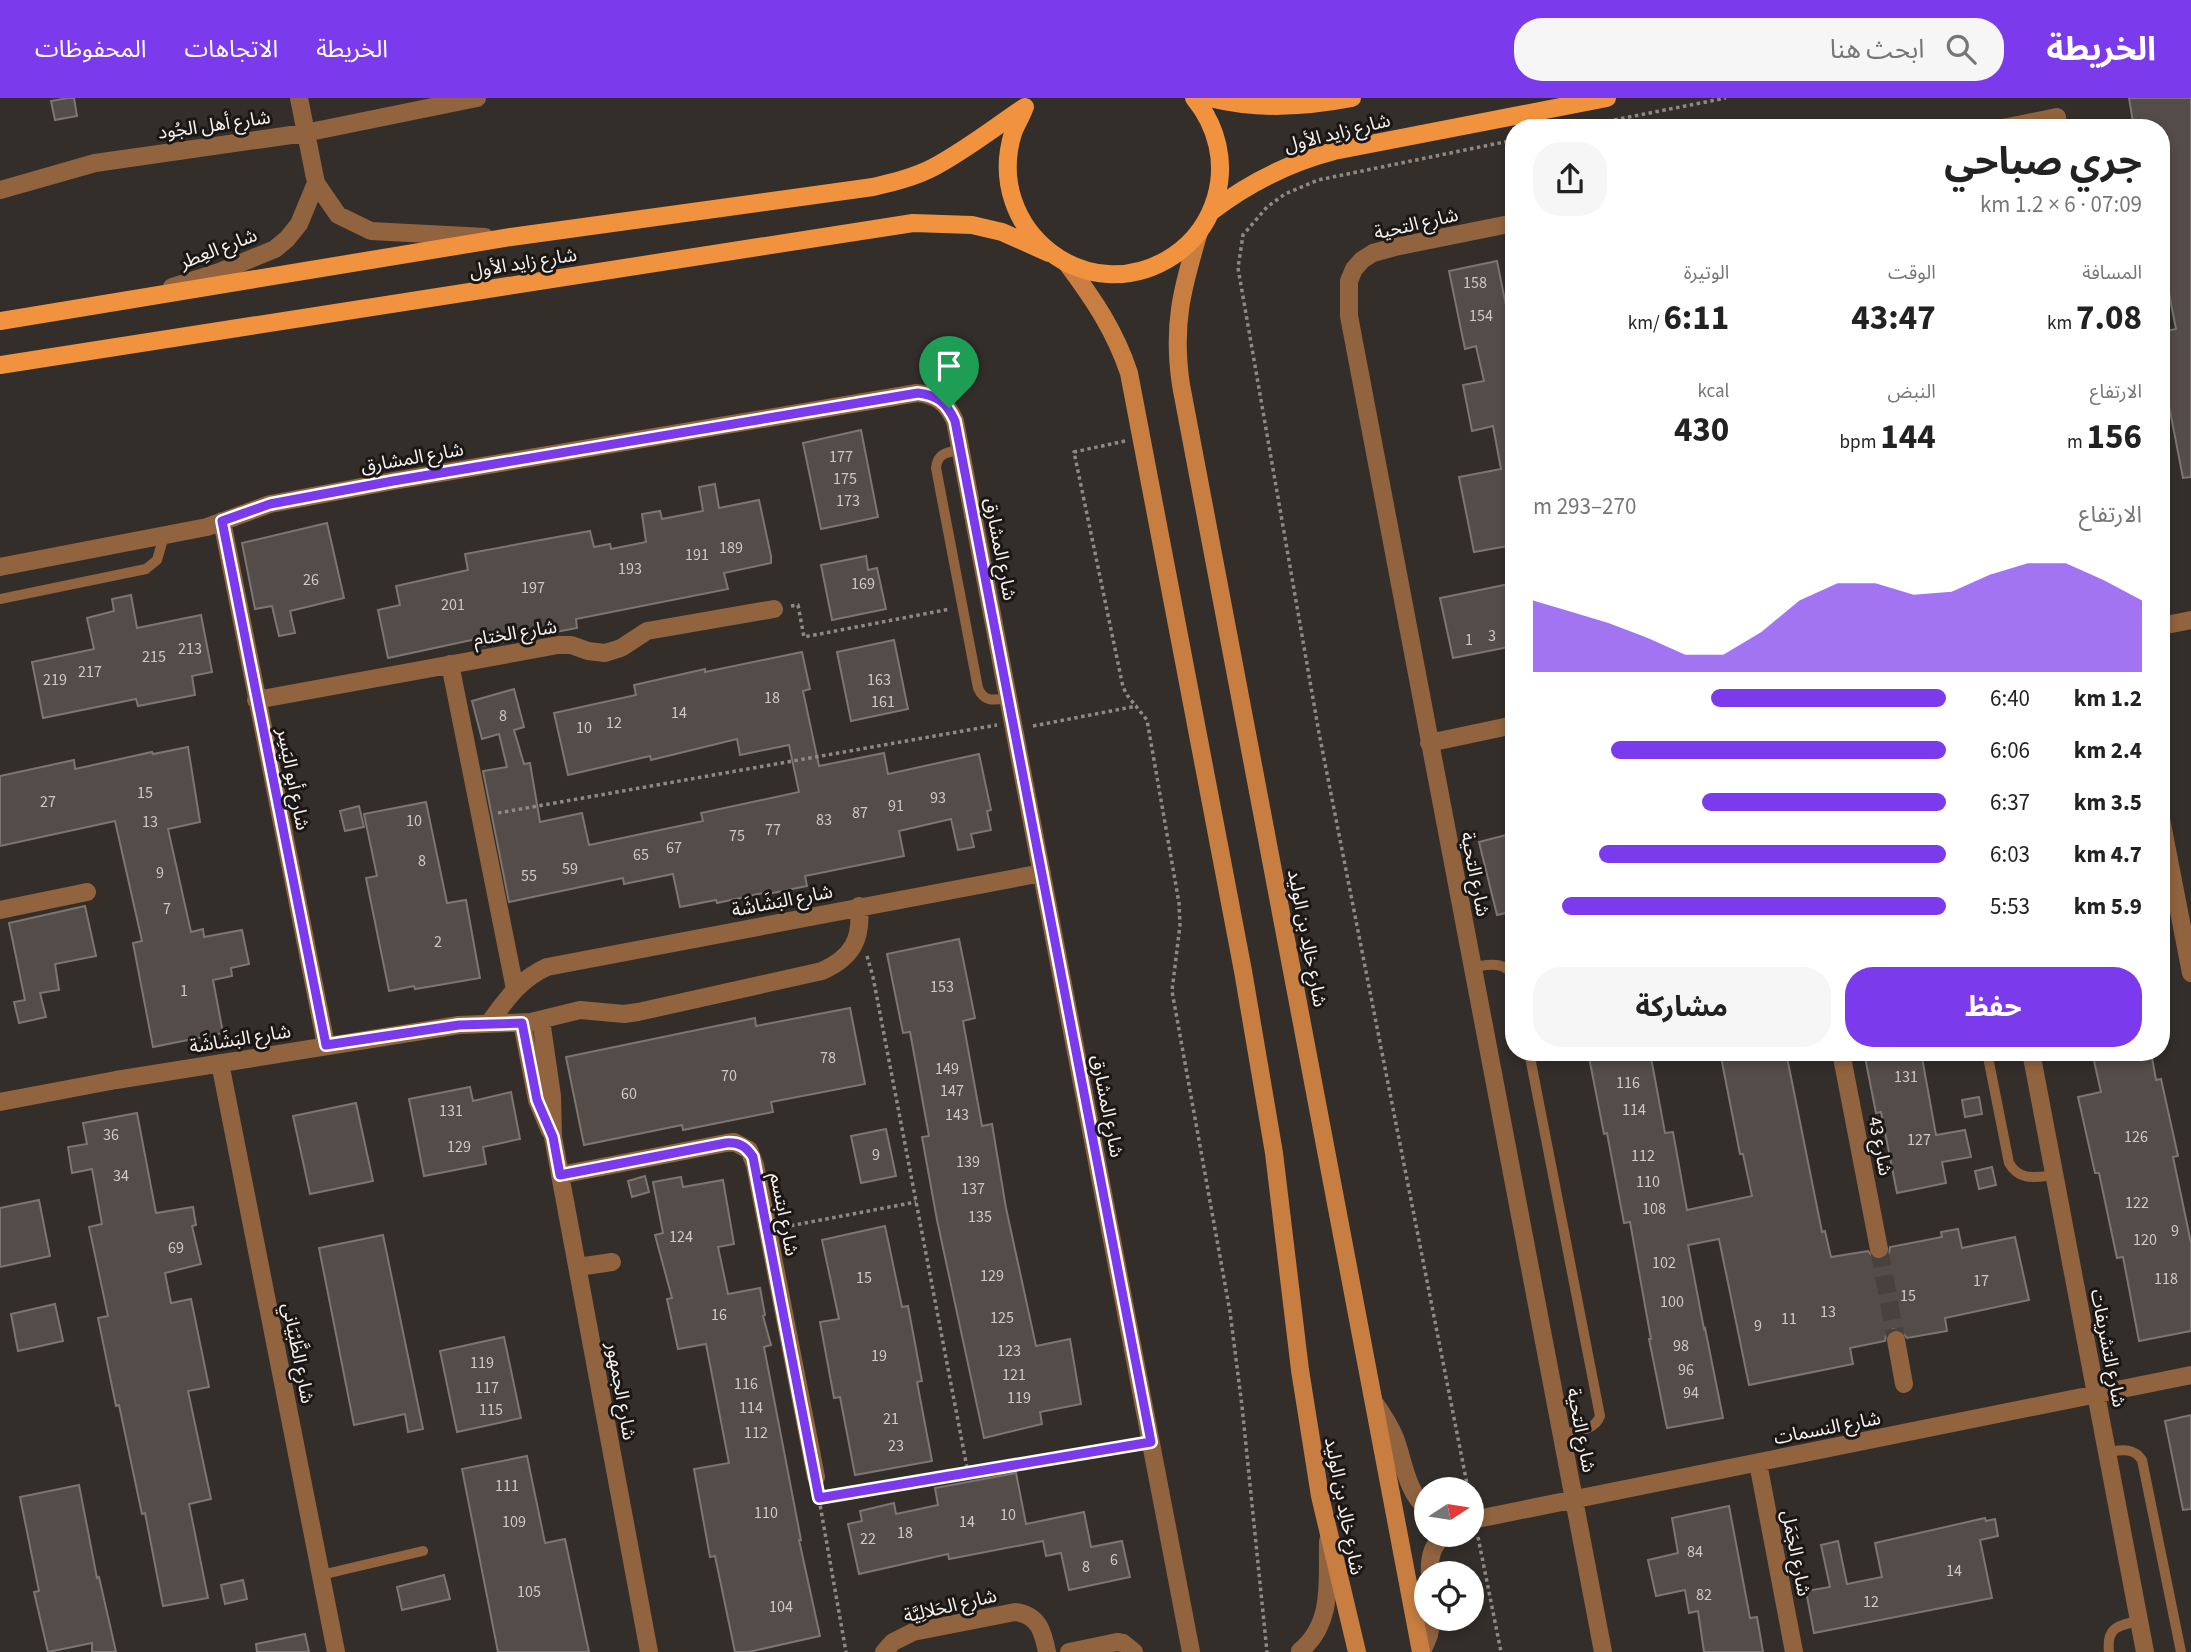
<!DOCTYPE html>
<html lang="ar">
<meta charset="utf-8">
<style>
body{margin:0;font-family:"Source Sans 3","Noto Sans Arabic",sans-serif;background:#f6f6f6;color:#222;direction:rtl;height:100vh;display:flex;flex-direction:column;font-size:26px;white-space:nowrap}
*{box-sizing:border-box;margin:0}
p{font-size:23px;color:#767676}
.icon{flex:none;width:38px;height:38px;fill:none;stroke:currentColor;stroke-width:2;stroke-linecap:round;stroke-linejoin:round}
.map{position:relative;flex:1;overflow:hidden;direction:ltr}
.sheet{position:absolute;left:1505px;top:21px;width:665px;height:942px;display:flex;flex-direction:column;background:#fff;border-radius:28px;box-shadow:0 4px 10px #0003;direction:rtl}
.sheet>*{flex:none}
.needle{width:46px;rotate:78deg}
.fabs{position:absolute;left:1414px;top:1379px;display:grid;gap:14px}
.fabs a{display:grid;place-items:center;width:70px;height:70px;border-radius:50%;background:#fff;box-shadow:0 4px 10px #0003;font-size:35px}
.pin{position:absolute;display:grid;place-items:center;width:60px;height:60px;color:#fff;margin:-72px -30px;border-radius:50% 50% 50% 0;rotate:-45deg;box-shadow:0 0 7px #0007}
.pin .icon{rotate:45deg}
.round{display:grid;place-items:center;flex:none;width:74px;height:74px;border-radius:28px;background:#f6f6f6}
.headline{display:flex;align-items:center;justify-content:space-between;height:119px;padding:0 28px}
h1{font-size:38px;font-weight:700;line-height:52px}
.figures{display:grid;grid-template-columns:repeat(3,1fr);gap:10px;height:119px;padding:7px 28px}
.figures div{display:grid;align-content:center}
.figures b{font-size:35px;font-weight:700}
.figures small{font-size:19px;font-weight:400}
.figures p{font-size:19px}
.chart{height:196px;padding:14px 28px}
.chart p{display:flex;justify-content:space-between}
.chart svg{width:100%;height:126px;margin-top:7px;fill:#7c3aed;opacity:.7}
.action{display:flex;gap:14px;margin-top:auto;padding:14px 28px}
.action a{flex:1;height:80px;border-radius:28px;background:#7c3aed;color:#fff;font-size:28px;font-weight:700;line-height:80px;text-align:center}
.action a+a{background:#f6f6f6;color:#222}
ul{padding:0 28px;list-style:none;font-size:23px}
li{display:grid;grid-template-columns:112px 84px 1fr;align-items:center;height:52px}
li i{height:18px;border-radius:9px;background:#7c3aed}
header{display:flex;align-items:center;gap:42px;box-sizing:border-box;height:98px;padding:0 35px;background:#7c3aed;color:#fff}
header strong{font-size:33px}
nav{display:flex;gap:38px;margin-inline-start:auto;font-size:24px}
.search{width:490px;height:63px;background:#f6f6f6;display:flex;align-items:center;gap:18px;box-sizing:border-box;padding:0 24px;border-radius:28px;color:#767676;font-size:26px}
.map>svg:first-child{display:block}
</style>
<header>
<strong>الخريطة</strong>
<div class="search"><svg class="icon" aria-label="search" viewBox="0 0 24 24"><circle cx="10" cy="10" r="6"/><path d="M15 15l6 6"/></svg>ابحث هنا</div>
<nav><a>الخريطة</a><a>الاتجاهات</a><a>المحفوظات</a></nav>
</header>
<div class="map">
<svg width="2191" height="1554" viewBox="0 0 2191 1554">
<rect width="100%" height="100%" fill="#342e2b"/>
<path fill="#534c48" stroke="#7c7571" stroke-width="2" d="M68,0H74L77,18L55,22L51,3Z
M2129,0H2191V379L2183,380L2161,267V234L2176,231L2161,155V30H2134Z
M1497,163L1514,247V447L1474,454L1459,379L1501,371L1493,328L1472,333L1463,287L1484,283L1476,248L1465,251L1449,173Z
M861,332L878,419L821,431L803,345Z
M715,386L719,410L759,402L771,458V465L724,475L728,491L576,521L577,530L482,548L481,540L388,560L378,512L400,507L396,488L468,472L465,456L590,433L594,449L610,446L611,451L646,444L642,416L660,413L662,421L703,413L699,389Z
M327,425L344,500L290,513L295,535L279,538L272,508L255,511L242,445Z
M866,458L868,472L877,470L886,511L832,522L821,467Z
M1514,485V548L1453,560L1440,500Z
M131,497L137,530L201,517L212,574L192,578L195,597L138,608L136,601L43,620L32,564L94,551L87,520L114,513L112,501Z
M894,542L908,611L851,623L837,554Z
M802,554L810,591L803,593L819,668L884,655L888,676L979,656L991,712L987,713L991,732L971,736L974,749L958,752L951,721L899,733L904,758L805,778L807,788L763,797V795L717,805L716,802L680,809L673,776L624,786L623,780L509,804L483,673L507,669L499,636L482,641L472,603L514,591L524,629L514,632L524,666L530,665L540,724L582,715L589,747L703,723L701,715L799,694L789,647L740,657L737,641L651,662L650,658L568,677L554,615L636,597L634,587L705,571V574Z
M188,649L200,724L168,731L191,834L203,831L204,839L242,832L249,866L231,870L232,878L213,882L223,935L153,949L133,845L142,843L115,723L0,748V678L74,662L75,671L152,654L153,656Z
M426,704L447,805L466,802L480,880L415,891L414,888L389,893L366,780L377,778L364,716Z
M359,708L364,729L345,733L340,713Z
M1514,735V813L1497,817L1479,744Z
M85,808L96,858L55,866L59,892L40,895L46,919L19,925L14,904L25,902L9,825Z
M959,841L975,920L963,923L982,1028L992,1026L1006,1110L1036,1248L1070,1241L1081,1306L1040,1314L1042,1326L984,1340L937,1122L922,1039L929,1038L910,934L903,935L887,856Z
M850,910L865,986L771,1004L773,1014L683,1032L682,1027L584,1047L566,959L755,920L756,928Z
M1588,954H1650L1665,1035L1673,1034L1687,1112L1752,1098L1743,1056H1740L1720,954H1786L1822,1134L1825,1133L1831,1159L1868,1153L1875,1161L1882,1162L1889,1155L1890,1149L1942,1139L1941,1134L1958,1131L1962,1150L2015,1139L2029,1202L1945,1220L1947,1233L1907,1240L1900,1232L1893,1231L1886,1238L1885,1243L1850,1250L1853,1266L1749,1287L1719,1141L1688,1147L1704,1231L1705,1230L1723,1320L1667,1330L1649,1241H1651L1630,1124L1624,1125L1607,1035L1604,1036Z
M1864,954H1921L1936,1037L1965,1032L1971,1059L1942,1064L1946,1085L1897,1095L1881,1014L1876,1015Z
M2092,954H2151L2156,982L2161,981L2178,1058L2173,1059L2191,1145V1233L2139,1243L2123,1159L2117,1160L2099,1075H2095L2078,999L2101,994Z
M470,989L473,1003L511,994L520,1041L483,1049L486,1066L424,1078L409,1001Z
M1979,999L1982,1016L1965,1019L1962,1002Z
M356,1005L373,1083L310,1096L293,1018Z
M137,1015L156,1115L193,1109L196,1127L192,1128L201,1166L165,1175L171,1205L191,1201L209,1289L188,1293L211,1401L189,1406L208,1500L163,1508L145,1415L142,1416L119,1307L116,1308L98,1220L108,1218L89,1129L102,1126L92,1071L72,1075L68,1049L87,1046L83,1025Z
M886,1031L896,1078L861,1085L851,1038Z
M1992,1069L1996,1087L1979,1091L1975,1073Z
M645,1078L649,1094L632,1099L628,1083Z
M681,1079L683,1089L723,1082L734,1146L718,1149L728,1196L760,1190L765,1217L763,1218L771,1247L764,1249L801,1442H799L820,1538L748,1554H735L715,1458L710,1459L694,1371L729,1365L706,1246L678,1251L667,1201L672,1200L655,1137L663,1135L653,1084Z
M39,1102L50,1158L0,1169V1110Z
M885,1128L902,1209L908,1208L922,1283L917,1284L932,1363L855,1377L840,1299L834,1300L820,1224L839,1221L822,1142Z
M383,1137L423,1331L408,1334L405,1316L354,1327L319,1150Z
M55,1206L63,1243L18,1253L11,1216Z
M504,1239L521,1320L457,1334L440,1253Z
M2191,1317V1411L2183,1412L2165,1323Z
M527,1358L545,1445L565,1441L589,1554H498L462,1371Z
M1016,1375L1026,1426L1084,1414L1091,1449L1122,1443L1130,1479L1069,1492L1061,1455L1046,1458L1043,1443L949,1461L948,1456L859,1476L848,1426L862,1423L860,1413L894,1405L896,1416L938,1407L935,1390Z
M79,1387L97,1480L99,1479L116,1554H92V1545L48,1554L34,1494L39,1493L20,1399Z
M1729,1408L1750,1520L1757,1519L1763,1554H1704L1698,1513L1689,1515L1685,1492L1656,1498L1648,1462L1678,1455L1672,1420Z
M1985,1420L1986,1423L1995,1421L1998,1438L1980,1442L1992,1500L1814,1535L1806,1493L1830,1489L1821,1447L1838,1443L1847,1486L1882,1479L1875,1445Z
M444,1477L450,1501L402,1512L397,1489Z
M243,1482L247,1501L225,1506L221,1487Z
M305,1536L309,1554H257L256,1546Z"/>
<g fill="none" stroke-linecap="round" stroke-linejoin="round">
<path stroke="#48423f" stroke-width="18" stroke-dasharray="18 9" stroke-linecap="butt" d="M1879,1151L1896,1242"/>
<path stroke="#8e8987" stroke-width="3.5" stroke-dasharray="3.5 3.5" stroke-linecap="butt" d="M1573,30L1726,0
M1125,343L1074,354L1123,589L1127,597L1147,622L1179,805L1180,827L1172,893L1230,1214L1242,1308L1267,1554
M791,508L798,507L804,539L950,511
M1033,628L1137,608
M498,715L997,627
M867,858L873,879L968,1375
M784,1129L916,1104
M1468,1391L1319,635L1238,170L1243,137L1267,109L1285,96L1318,82L1514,42
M819,1400L1132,1348
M819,1401L846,1554
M1478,1439L1501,1554"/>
<path stroke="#91633e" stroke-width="10" d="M960,352C948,354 937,355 936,370L978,590C984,605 995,602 1008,600
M0,501L146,471L157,462L164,438
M1472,869C1489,867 1504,862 1514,879
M1529,954L1600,1318C1595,1333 1576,1333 1561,1336
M1987,954L2009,1065C2020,1084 2036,1079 2055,1077
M2107,1354C2122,1352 2133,1349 2142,1362L2181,1554
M321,1477L423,1453
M2109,1554C2106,1529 2119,1527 2139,1523"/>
<path stroke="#91633e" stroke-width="18" d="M299,0L316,85L338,117L371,133L485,139
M2003,30L2057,19
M0,92L95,65L305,35L477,0
M1514,125L1395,149L1373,155L1362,162L1354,171L1349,183V218L1603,1554
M172,189L219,174L275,151L287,141L299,126L316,85
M222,423L326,947
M0,469L207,429L270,406L393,383L917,295C937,297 947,305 955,323L1191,1554
M2161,528L2191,522
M450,566L515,891
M256,602L558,547H571L588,553L605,555L621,550L647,533L774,511
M1429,645L1514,627
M2161,721L2191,875
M0,812L87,794
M541,922L552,998L553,1039L649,1554
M489,925C506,902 520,881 547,869L1042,775
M522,925L537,1002L550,1033
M1841,954L1879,1151
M2031,954L2145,1554
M220,965L336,1554
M0,1004L116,982L459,927L531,924L580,912L624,916L638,914L822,873C853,859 862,841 859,808
M560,1077L726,1045L734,1044L749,1052L755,1067L816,1379
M578,1169L612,1164
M1896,1242L1904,1286
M1376,1307C1383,1317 1390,1328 1395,1340C1404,1364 1406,1392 1426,1410
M1758,1365L1794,1554
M1472,1422L2191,1277
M1430,1475C1429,1459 1432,1448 1444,1437
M1300,1553C1334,1525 1327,1483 1328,1443
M884,1554L893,1544L913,1534L1015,1514C1039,1517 1043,1534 1047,1554
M1069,1554L1117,1544L1123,1545L1134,1554
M1422,1554L1429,1537L1432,1521"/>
<path stroke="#c77e40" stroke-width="18" d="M1199,134C1182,191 1172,227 1181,287L1421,1554
M1068,167C1094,202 1115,233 1129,275L1243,873L1274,1055L1300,1272L1320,1398L1357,1554"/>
<path stroke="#f1933e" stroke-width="18" d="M1210,0C1258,12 1304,9 1352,0
M1024,11C1021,19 1016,27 1013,35C983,132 1088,214 1173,158C1194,144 1209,123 1216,99C1226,64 1217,28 1194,0
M1212,113C1250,84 1288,65 1334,53L1607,0
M0,223L511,139L873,89C894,84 915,79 934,69C966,52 995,29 1025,9
M0,267L913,125L972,127L1002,134L1049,155"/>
</g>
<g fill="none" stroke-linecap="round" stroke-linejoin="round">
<g stroke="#fff" stroke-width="14">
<path id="route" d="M918,295C937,297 947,305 955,323L1151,1344L819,1400L753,1059C746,1048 739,1044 726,1045L560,1077L553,1039L537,1002L522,925L459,927L326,947L222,423L270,406L393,383Z"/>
</g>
<use href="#route" stroke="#7c3aed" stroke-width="9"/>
</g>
<g text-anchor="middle" stroke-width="6" stroke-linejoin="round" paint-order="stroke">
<g font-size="16" fill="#cec9c7">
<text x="1475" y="190">158</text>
<text x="1481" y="223">154</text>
<text x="841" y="364">177</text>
<text x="845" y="386">175</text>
<text x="848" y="408">173</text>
<text x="731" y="455">189</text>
<text x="697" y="462">191</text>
<text x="630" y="476">193</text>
<text x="311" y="487">26</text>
<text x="863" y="491">169</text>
<text x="533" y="495">197</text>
<text x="453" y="512">201</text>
<text x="1492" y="543">3</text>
<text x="1469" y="547">1</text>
<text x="190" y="556">213</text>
<text x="154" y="564">215</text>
<text x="90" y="579">217</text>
<text x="55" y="587">219</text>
<text x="879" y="587">163</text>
<text x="772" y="605">18</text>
<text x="883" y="609">161</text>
<text x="679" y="620">14</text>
<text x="503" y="623">8</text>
<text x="614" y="630">12</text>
<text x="584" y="635">10</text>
<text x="145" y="700">15</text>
<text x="938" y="705">93</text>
<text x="48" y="709">27</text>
<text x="896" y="713">91</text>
<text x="860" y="720">87</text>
<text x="824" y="727">83</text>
<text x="414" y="728">10</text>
<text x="150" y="729">13</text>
<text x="773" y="737">77</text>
<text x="737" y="743">75</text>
<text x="674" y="755">67</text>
<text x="641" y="762">65</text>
<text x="422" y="768">8</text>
<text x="570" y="776">59</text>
<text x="160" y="780">9</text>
<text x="529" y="783">55</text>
<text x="167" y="816">7</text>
<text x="438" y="849">2</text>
<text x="942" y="894">153</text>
<text x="184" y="898">1</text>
<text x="828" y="965">78</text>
<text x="947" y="976">149</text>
<text x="729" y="983">70</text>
<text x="1906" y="984">131</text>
<text x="1628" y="990">116</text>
<text x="952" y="998">147</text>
<text x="629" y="1001">60</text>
<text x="1634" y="1017">114</text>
<text x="451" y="1018">131</text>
<text x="957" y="1022">143</text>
<text x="111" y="1042">36</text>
<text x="2136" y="1044">126</text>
<text x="1919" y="1047">127</text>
<text x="459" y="1054">129</text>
<text x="876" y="1062">9</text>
<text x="1643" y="1063">112</text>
<text x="968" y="1069">139</text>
<text x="121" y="1083">34</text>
<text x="1648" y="1089">110</text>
<text x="973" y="1096">137</text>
<text x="2137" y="1110">122</text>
<text x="1654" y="1116">108</text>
<text x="980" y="1124">135</text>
<text x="2175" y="1138">9</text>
<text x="681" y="1144">124</text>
<text x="2145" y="1147">120</text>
<text x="176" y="1155">69</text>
<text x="1664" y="1170">102</text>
<text x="992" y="1183">129</text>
<text x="864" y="1185">15</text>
<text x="2166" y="1186">118</text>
<text x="1981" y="1188">17</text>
<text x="1908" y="1203">15</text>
<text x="1672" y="1209">100</text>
<text x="1828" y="1219">13</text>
<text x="719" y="1222">16</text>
<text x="1002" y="1225">125</text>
<text x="1789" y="1226">11</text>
<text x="1758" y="1233">9</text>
<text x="1681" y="1253">98</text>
<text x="1009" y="1258">123</text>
<text x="879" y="1263">19</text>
<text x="482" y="1270">119</text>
<text x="1686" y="1277">96</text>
<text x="1014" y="1282">121</text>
<text x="746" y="1291">116</text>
<text x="487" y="1295">117</text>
<text x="1691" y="1300">94</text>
<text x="1019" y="1305">119</text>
<text x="751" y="1315">114</text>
<text x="491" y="1317">115</text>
<text x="891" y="1326">21</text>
<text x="756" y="1340">112</text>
<text x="896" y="1353">23</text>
<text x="507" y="1393">111</text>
<text x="766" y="1420">110</text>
<text x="1008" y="1422">10</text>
<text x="514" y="1429">109</text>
<text x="967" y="1429">14</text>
<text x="905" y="1440">18</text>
<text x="868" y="1446">22</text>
<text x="1695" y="1459">84</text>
<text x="1114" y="1467">6</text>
<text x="1086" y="1474">8</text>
<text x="1954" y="1478">14</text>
<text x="529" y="1499">105</text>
<text x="1704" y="1502">82</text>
<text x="1871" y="1509">12</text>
<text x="781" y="1514">104</text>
</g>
<g font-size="19" fill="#f7f3f1" stroke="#1a1715">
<text transform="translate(214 26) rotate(-8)" y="7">شارع أهل الجُود</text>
<text transform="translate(1337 34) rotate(-14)" y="7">شارع زايد الأول</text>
<text transform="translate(1416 125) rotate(-13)" y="7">شارع التحية</text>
<text transform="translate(218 150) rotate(-21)" y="7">شارع العِطر</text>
<text transform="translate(523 164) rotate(-9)" y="7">شارع زايد الأول</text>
<text transform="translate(412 359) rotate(-10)" y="7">شارع المشارق</text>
<text transform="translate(1001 451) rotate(79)" y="7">شارع المشارق</text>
<text transform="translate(515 534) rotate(-9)" y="7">شارع الختام</text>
<text transform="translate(294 681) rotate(79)" y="7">شارع أبو اليَسِر</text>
<text transform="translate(1476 776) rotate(79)" y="7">شارع التحية</text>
<text transform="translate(782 802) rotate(-11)" y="7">شارع البَشَاشَة</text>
<text transform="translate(1308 840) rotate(79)" y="7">شارع خالِد بن الوليد</text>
<text transform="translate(240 940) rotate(-9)" y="7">شارع البَشَاشَة</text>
<text transform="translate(1108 1008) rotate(79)" y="7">شارع المشارق</text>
<text transform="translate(1881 1048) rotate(79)" y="7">شارع 43</text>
<text transform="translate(785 1116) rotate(79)" y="7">شارع ابتسم</text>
<text transform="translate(2109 1250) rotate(79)" y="7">شارع التشريفات</text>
<text transform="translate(299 1255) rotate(79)" y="7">شارع الظَّبْيَاني</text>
<text transform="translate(622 1293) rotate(80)" y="7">شارع الجمهور</text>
<text transform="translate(1827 1329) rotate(-11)" y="7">شارع النسمات</text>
<text transform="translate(1582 1332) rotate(79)" y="7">شارع التحية</text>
<text transform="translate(1345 1408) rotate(79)" y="7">شارع خالِد بن الوليد</text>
<text transform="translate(1797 1455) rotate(79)" y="7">شارع الجَمَل</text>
<text transform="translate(950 1507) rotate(-13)" y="7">شارع الحَلالِيَّة</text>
</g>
</g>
</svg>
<div class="fabs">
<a><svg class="needle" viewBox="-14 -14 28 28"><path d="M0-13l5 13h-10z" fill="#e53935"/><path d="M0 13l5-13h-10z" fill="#767676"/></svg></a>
<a><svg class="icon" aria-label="locate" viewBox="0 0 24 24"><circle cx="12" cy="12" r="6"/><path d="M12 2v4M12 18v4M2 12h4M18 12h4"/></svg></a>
</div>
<div class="pin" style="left:949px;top:310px;background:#1e9e55"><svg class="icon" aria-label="arrive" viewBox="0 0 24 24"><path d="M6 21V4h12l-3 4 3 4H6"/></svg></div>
<section class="sheet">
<div class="headline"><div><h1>جري صباحي</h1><p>07:09 · 6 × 1.2 km</p></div><a class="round"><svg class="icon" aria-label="share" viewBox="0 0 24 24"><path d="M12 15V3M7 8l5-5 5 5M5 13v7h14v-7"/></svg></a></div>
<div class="figures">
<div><p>المسافة</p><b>7.08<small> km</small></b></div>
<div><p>الوقت</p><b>43:47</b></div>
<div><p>الوتيرة</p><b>6:11<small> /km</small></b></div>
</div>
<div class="figures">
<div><p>الارتفاع</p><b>156<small> m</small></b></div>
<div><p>النبض</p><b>144<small> bpm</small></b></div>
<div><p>kcal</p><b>430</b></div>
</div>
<div class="chart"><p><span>الارتفاع</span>270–293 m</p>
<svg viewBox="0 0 160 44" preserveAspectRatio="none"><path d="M0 44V19L10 23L20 27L30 32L40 38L50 38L60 30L70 19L80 13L90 13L100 17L110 16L120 10L130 6L140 6L150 12L160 19V44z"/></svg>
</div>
<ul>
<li><b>1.2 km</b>6:40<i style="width:57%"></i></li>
<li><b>2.4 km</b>6:06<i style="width:81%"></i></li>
<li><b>3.5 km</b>6:37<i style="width:59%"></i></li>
<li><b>4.7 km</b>6:03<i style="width:84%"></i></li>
<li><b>5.9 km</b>5:53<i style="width:93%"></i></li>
</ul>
<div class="action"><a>حفظ</a><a>مشاركة</a></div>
</section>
</div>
